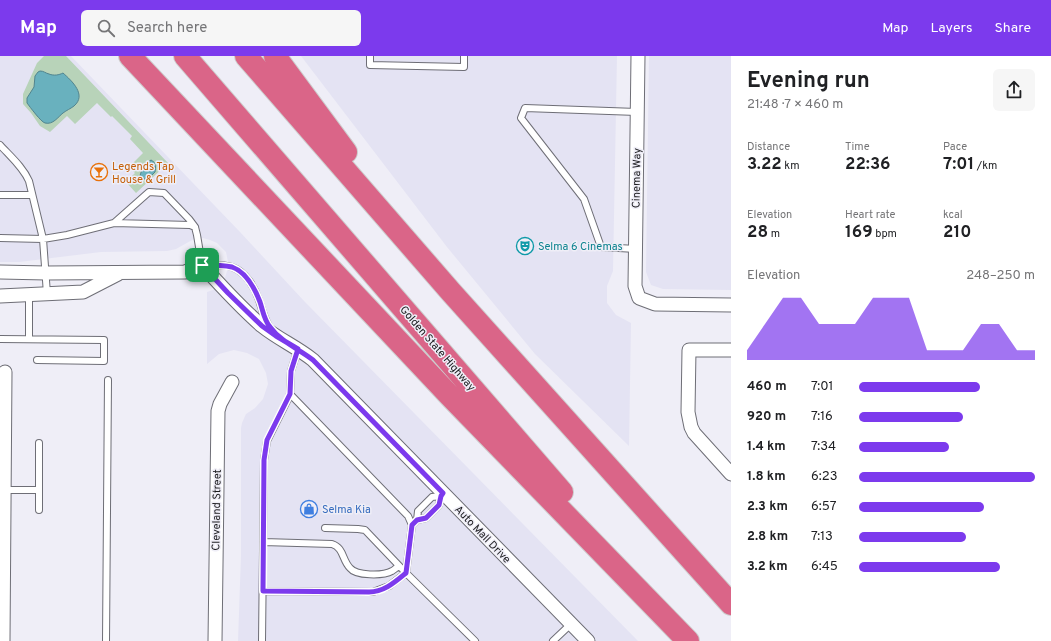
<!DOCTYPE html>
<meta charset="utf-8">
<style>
body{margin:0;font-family:Overpass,sans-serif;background:#f6f6f6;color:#202124;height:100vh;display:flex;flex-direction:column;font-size:15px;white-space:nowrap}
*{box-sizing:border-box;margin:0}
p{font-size:13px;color:#757577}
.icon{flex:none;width:22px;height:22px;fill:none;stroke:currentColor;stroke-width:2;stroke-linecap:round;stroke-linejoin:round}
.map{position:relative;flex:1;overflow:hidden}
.side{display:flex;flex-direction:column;background:#fff;width:320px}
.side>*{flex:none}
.pin{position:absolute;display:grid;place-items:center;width:34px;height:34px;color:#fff;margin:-17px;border-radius:8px;box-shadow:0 2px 6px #0006}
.round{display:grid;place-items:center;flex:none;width:42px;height:42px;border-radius:6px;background:#f6f6f6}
.summary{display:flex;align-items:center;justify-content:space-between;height:68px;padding:0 16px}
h1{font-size:22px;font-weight:700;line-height:30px}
.stats{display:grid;grid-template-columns:repeat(3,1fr);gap:6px;height:68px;padding:4px 16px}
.stats div{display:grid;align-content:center}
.stats b{font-size:17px;font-weight:700}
.stats small{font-size:11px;font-weight:400}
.stats p{font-size:11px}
.chart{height:112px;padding:8px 16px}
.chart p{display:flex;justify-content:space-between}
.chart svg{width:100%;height:72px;margin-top:4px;fill:#7c3aed;opacity:.7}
ul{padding:0 16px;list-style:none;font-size:13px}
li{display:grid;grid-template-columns:64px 48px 1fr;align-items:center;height:30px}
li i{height:10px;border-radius:5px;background:#7c3aed}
header{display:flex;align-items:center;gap:24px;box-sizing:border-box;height:56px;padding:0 20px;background:#7c3aed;color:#fff}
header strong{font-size:19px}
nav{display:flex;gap:22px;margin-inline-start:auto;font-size:14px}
.search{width:280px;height:36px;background:#f6f6f6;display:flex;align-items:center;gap:10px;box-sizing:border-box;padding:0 14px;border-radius:6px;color:#757577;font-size:15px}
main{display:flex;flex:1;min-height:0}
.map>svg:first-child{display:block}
</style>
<header>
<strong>Map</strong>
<div class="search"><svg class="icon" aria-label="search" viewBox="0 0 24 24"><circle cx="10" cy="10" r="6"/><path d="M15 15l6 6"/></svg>Search here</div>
<nav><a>Map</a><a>Layers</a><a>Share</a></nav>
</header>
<main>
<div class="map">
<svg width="731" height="585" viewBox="0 0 731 585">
<rect width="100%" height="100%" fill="#efeef7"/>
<path fill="#e4e3f3" d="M0,0H71L240,176L305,246L638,585H238L241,500V372L242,367L246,358L255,352L263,343L268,328L266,317L259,303L247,297L234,294L219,298L207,308V236L213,234L219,229L225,222L227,215L228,206L226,196L217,187L210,184L203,182L194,183L176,193L167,195L101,196L19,206H0Z
M301,0H617L613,215L607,230V247L616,259L631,267L629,390L535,298L447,191Z
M649,0H731V234L663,233L651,229L646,216Z"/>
<path fill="#b8d3b9" d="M44,0H66L168,107L136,137L126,126L135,117L129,111L143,97L130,83L132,80L112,60L111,61L97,47L75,68L67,60L50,76L40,70L31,57L23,48V38L37,7Z"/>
<path fill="#69b1be" stroke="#51848e" d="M40,15C44,15 45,17 49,18C54,20 59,19 63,17C72,25 87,39 74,50C70,53 67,54 63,57C58,61 53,69 45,67C41,66 30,51 27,47V42L34,31L35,20L38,16Z
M151,104C156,106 156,112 155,116L148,123H143L140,120C141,114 146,107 151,104Z"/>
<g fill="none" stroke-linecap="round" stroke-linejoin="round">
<g stroke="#6e6e76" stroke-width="8">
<path id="lane" d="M370,0V9L464,11V0
M0,89C10,100 23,111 29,125L43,183L47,238
M0,139H32
M114,167L149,136L164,137L189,163L195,171
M0,182L43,183L67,179L114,167L190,169L195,171L197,179L202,209C211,209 223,208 232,211C246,216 255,232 259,244C262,253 264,262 269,270
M636,193L601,191L584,143L521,62L525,52L637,56
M29,238V283
M0,283L104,284V305L37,304
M290,338L408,460L412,469L406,517L475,585
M4,434H39
M39,454V387
M417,464L418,455L432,441L441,440
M412,469L417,464L426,462L439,449L441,440L443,437
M263,486L332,488C344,492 342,504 350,512C356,520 383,520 392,515C394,514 397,511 399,510
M263,535L373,536L389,530L406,517L365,474L358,473L325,472
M106,585L108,324
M262,585L264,404L267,385L290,339L291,315L298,293
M553,585L571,568"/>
</g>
<g stroke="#6e6e76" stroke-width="15">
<path id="street" d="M638,0L635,230L639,242L655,248L731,249
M0,216L46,217L185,216L202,209C221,230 241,252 262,270C278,283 297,291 313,304L588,585
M0,240L83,236L118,218
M731,294H689L688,356L691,371L694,377L731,418
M3,585L5,316
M215,585L218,355L220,348L232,326"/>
</g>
<g stroke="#cdcdcd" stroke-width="24">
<path id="highway" d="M130,0L450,340L688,585
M185,0L562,436
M246,0L451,236L731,548
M275,0L346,96"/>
</g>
<use href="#lane" stroke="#fff" stroke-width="6"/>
<use href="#street" stroke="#fff" stroke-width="13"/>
<use href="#highway" stroke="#da6588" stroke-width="22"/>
</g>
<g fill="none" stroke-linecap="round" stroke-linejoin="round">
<g stroke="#fff" stroke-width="8">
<path id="route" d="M202,209L228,237L262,270L276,280L298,293L291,315L290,338L267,384L264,404L263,535L369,536C384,536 395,526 406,517L412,469L417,464L426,462L439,449L441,440L443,437L313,304C299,293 281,286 270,271C264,264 263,255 260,246C255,233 246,216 232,211C223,209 211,209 202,209"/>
</g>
<use href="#route" stroke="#7c3aed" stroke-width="5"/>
</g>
<defs>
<g id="bar-ring" transform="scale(0.9)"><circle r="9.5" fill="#efeef7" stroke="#e8710a" stroke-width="1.5"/><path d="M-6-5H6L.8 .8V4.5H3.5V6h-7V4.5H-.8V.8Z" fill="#e8710a"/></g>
<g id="theatre-ring" transform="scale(0.9)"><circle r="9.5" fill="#efeef7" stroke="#0f9aa8" stroke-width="1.5"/><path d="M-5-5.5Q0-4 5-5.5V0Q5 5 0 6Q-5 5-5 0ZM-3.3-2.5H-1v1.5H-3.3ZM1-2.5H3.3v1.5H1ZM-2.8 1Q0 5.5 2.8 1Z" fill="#0f9aa8"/></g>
<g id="shop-ring" transform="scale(0.9)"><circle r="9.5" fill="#efeef7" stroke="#3f7fe0" stroke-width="1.5"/><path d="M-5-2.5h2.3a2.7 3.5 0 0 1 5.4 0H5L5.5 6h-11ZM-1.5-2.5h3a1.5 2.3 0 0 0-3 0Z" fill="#3f7fe0"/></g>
</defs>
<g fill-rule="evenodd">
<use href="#bar-ring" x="99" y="116"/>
<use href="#theatre-ring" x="525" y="190"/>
<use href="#shop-ring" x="309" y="453"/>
</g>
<g text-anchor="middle" stroke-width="3" stroke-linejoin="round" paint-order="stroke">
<g font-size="11" fill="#c56008" stroke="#efeef7" text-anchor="start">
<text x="112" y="114">Legends Tap<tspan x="112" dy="13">House &amp; Grill</tspan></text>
</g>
<g font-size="11" fill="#1a1a1d" stroke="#efeef7">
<text transform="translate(636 122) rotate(-89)" y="4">Cinema Way</text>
<text transform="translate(438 292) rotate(49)" y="4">Golden State Highway</text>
<text transform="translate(216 454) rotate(-89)" y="4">Cleveland Street</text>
<text transform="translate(483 478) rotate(46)" y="4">Auto Mall Drive</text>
</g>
<g font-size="11" fill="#0d838f" stroke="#efeef7" text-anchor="start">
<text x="538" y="194">Selma 6 Cinemas</text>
</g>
<g font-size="11" fill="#366cbe" stroke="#efeef7" text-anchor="start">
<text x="322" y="457">Selma Kia</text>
</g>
</g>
</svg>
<div class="pin" style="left:202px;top:209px;background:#1e9e55"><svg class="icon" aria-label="arrive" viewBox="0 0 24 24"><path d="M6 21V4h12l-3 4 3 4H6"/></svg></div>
</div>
<section class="side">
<div class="summary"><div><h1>Evening run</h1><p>21:48 · 7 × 460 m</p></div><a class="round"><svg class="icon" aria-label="share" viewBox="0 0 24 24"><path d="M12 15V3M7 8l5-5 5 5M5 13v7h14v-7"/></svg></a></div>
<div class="stats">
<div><p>Distance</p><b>3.22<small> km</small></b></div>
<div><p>Time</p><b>22:36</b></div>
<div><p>Pace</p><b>7:01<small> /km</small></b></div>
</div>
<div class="stats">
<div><p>Elevation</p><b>28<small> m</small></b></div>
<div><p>Heart rate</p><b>169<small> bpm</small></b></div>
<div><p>kcal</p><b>210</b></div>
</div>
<div class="chart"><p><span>Elevation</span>248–250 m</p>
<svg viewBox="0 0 160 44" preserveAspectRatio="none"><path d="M0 44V38L10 22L20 6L30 6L40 22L50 22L60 22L70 6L80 6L90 6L100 38L110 38L120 38L130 22L140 22L150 38L160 38V44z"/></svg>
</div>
<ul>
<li><b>460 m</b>7:01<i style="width:69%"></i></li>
<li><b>920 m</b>7:16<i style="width:59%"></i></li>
<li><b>1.4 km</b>7:34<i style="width:51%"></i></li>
<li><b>1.8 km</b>6:23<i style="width:100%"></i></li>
<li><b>2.3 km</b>6:57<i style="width:71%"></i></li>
<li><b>2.8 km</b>7:13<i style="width:61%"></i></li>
<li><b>3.2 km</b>6:45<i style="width:80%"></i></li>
</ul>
</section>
</main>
